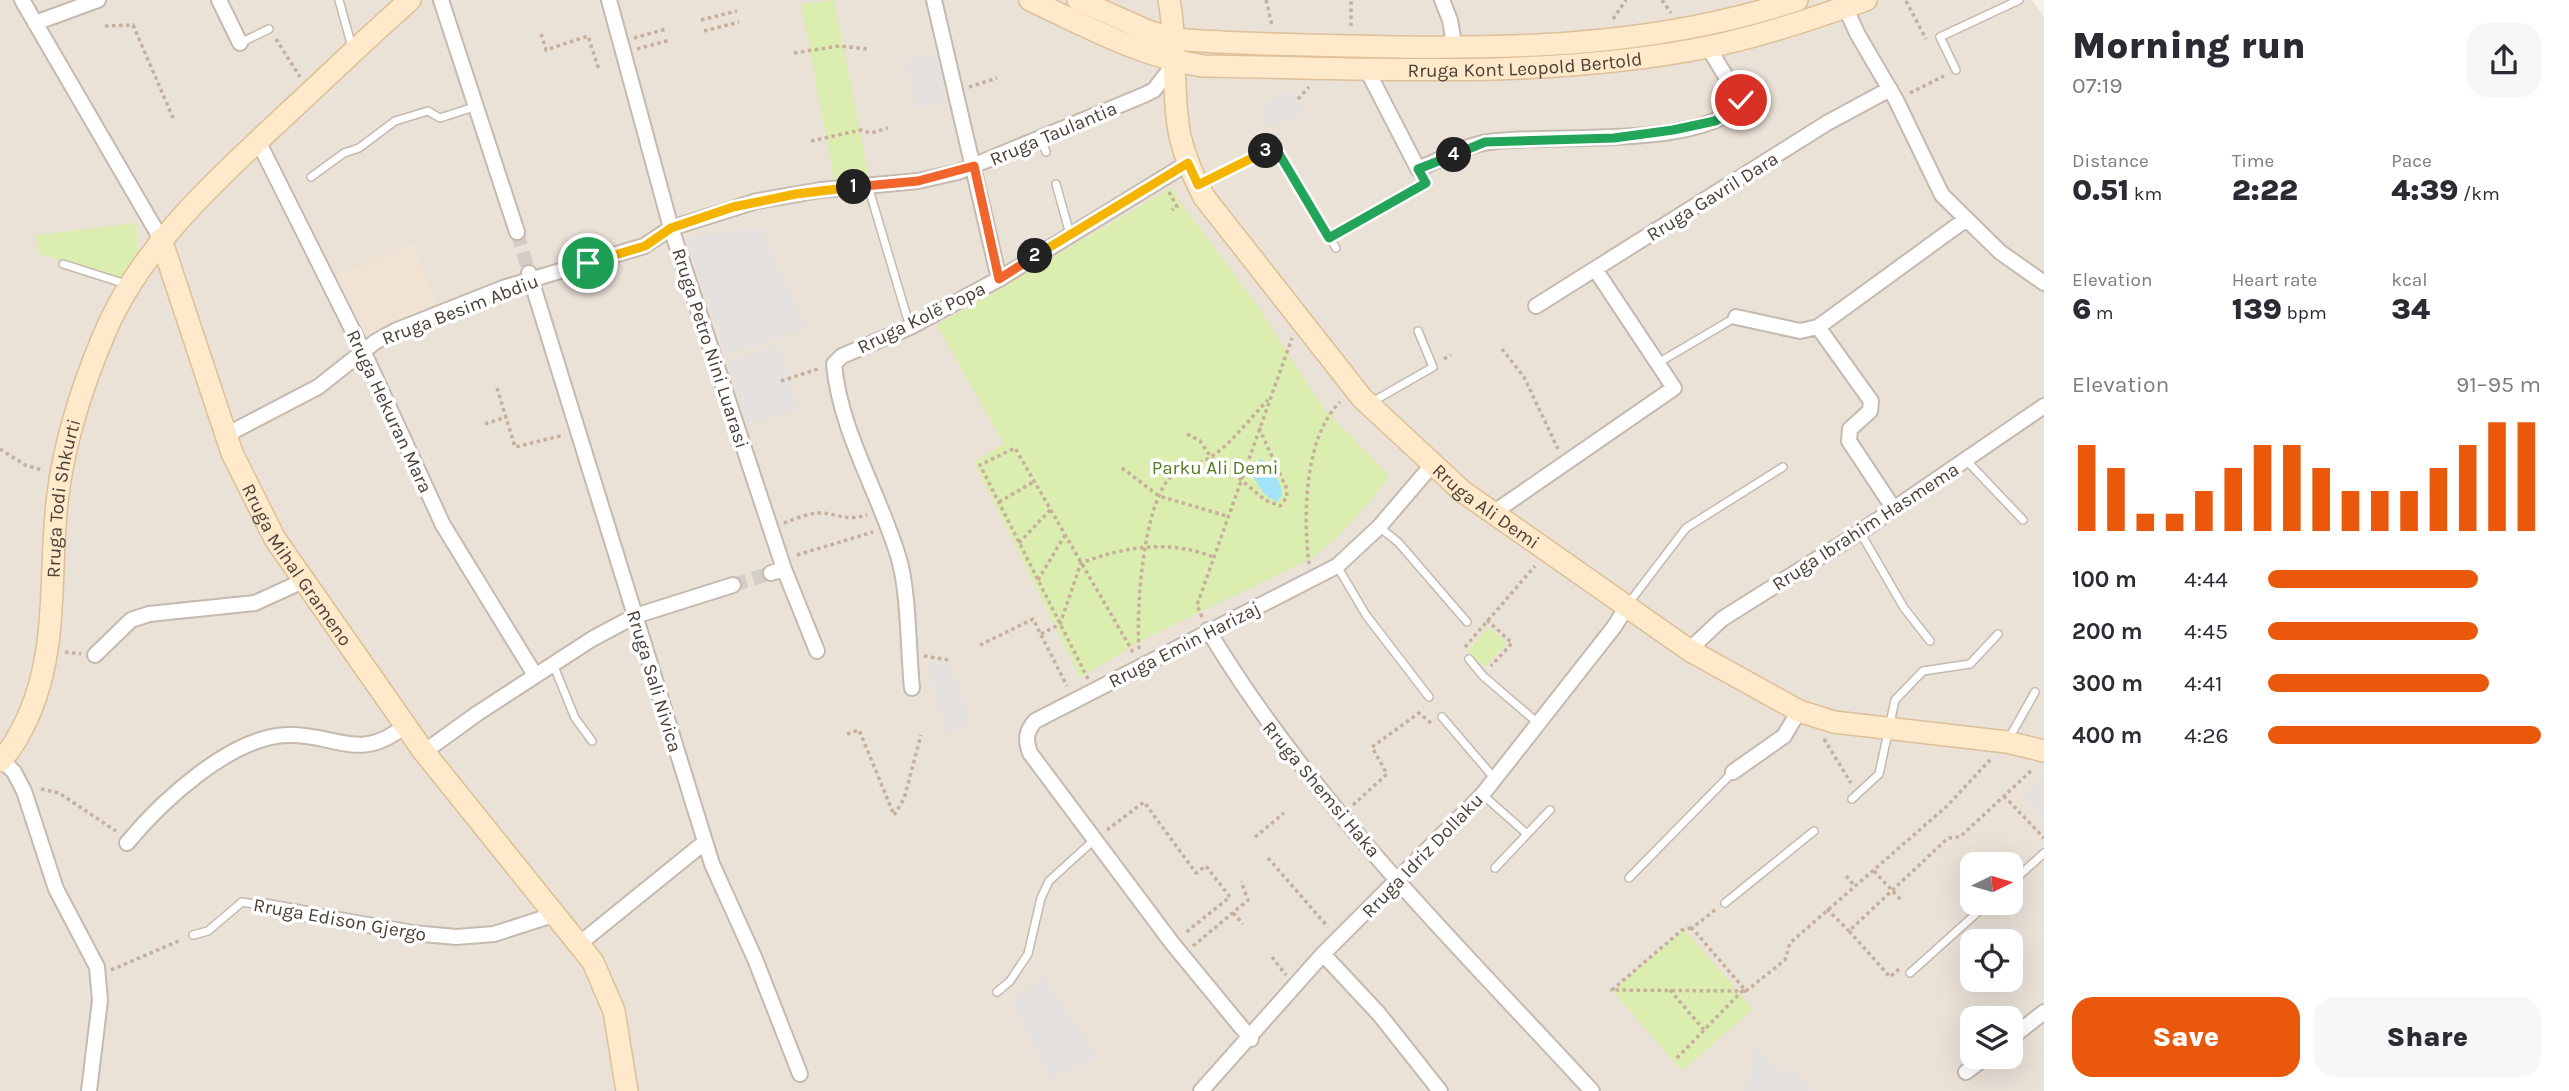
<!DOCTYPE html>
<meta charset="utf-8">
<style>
body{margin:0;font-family:Karla,sans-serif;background:#f7f7f7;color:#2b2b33;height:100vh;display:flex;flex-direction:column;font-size:26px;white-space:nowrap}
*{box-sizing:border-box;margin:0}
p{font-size:23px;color:#7c7c81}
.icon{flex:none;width:38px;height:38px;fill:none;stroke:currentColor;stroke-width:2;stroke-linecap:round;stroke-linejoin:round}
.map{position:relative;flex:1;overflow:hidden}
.panel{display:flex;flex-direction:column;background:#fff;width:525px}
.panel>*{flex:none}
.needle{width:46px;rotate:85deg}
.tools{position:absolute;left:1960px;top:852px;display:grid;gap:14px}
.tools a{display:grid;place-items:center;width:63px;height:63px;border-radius:14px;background:#fff;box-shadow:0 7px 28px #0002;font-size:35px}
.pin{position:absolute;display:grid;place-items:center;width:60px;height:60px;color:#fff;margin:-30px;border:4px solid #fff;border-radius:50%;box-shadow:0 2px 7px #0007}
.km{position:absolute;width:35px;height:35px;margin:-18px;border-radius:50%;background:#222;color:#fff;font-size:19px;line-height:35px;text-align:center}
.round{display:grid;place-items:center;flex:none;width:74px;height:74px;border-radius:21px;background:#f7f7f7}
.head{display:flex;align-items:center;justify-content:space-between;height:119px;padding:0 28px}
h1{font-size:38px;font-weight:800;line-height:52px}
.metrics{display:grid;grid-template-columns:repeat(3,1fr);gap:10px;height:119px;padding:7px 28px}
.metrics div{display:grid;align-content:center}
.metrics b{font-size:30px;font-weight:800}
.metrics small{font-size:19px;font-weight:400}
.metrics p{font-size:19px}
.chart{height:196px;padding:14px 28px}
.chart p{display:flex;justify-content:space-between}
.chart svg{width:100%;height:126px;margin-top:7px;stroke:#ea580c;stroke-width:6}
.action{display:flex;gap:14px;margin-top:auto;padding:14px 28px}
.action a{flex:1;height:80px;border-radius:21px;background:#ea580c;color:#fff;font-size:28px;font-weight:800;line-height:80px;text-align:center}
.action a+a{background:#f7f7f7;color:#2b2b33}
ul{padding:0 28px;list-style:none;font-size:23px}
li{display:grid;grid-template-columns:112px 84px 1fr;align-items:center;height:52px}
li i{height:18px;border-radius:9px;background:#ea580c}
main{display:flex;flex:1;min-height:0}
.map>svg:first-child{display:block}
</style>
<main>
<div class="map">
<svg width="2044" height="1091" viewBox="0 0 2044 1091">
<rect width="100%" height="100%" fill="#f6f0ea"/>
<path fill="#eae1d7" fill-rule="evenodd" d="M0,0H2032L2044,17V1091H0ZM1972,864H2011V903H1972ZM1972,942H2011V980H1972ZM1972,1018H2011V1057H1972Z"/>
<path fill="#f0e3d3" d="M414,242L436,303L364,340L333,279Z"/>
<path fill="#dcedb0" d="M834,0L869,178L834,179L801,4Z
M1173,187L1179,200L1256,304L1325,410L1385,471L1388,480L1340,535L1312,558L1143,640L1080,678L974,462L1004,444L937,325Z
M136,223L139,254L124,278L119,279L40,254L36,235Z
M1489,627L1507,643L1485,667L1467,651Z
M1684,929L1753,1009L1682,1071L1613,991Z"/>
<path fill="#e4e1de" d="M937,53L948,102L917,109L906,61Z
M1295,91L1304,112L1269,128L1260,107Z
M761,228L806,329L727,354L686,237Z
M778,344L798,409L748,425L728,362Z
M949,660L971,723L947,734L927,665Z
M2044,776V820L2022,796Z
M1043,977L1098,1057L1050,1078L1011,1000Z
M1755,1046L1783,1075L1791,1068L1812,1091H1746Z"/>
<path fill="#a2e3f7" d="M1260,458C1273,468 1281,480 1282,496L1277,502L1265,495L1253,477Z"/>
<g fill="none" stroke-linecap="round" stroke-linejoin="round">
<path stroke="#d4cdc6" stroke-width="14" stroke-dasharray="14 7" stroke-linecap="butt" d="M517,232L529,273
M733,585L771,573"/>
<g stroke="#c6b9ae" stroke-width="10">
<path id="lane" d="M339,0L352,47
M240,43L269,29
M1956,70L1940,37L2019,0
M1040,137L1046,152
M311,177L344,153L359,148L395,121L428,111L440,118L477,106
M1056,184L1070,234
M1199,184L1275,147L1336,248
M868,186L910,327
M63,264L129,285
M1658,363L1736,317
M1372,402L1433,367L1418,331
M1966,460L2023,520
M1379,527L1398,542L1467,622
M1860,532L1904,608L1930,641
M1337,566L1366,615L1429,697
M1628,604L1686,528L1783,467
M1469,659L1483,676L1539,724
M553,664L575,718L592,741
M1442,717L1495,779
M2008,740L2035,692
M1483,795L1527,834
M1852,799L1879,774L1895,700L1923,671L1970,664L1998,634
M1495,868L1550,810
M1629,878L1733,772
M2011,883L2044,853
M1725,903L1814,831
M193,935L208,931L242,902L266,906
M1910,973L1988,903
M997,992L1010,981L1028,954L1041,898L1049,881L1094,840"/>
</g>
<g stroke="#c6b9ae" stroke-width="18">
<path id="street" d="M22,0L161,239
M219,0L240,43
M441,0L517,232
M609,0L671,228L784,569L817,651
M934,0L999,279
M1442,0L1450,20L1455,49
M1845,7L1858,35L1896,100L1942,195L2000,252L2044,283
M35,23L98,0
M1366,68L1418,169C1440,160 1466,145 1489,142C1550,133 1699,150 1742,103L1708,47
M258,141L364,353L443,525L535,675
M529,273L712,864L755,959L800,1074
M1536,306L1827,123L1890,89
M1736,317L1800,331L1818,327L1965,220
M1818,327L1871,401L1870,411L1850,429L1849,441L1894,509
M226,435L318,387L375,342L397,330L503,288L644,246L671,228L757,201L821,190L918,181L958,172L1144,95L1154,90L1174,64
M1493,513L1674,388L1595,269
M771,573L784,569
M1208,630C1311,802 1457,944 1592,1091
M1689,650L1722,619L1860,532L2044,406
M95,655L131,620L149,614L255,603L303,581
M912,688C908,649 909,594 899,559C880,494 840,432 834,364L842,356L910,327L999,279L1188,163
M424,752L478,713L592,639L635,616L733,585
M0,758L14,772L24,791L56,889L97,967L100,1000L89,1091
M1733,772L1784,736L1799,711
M127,843C161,802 231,736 288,735C338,734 358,763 405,726
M266,907L413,933L456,937L494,934L556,914
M579,944L705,842
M1323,954L1379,1014L1440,1091
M2011,1038L2044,1012
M1251,1039L1172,943L1030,753C1025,739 1026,732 1035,721L1337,566L1379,527L1432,465
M1966,1072L1986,1057
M1201,1091L1323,954L1482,795L1614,627L1628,605"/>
</g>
<g stroke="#ddbf98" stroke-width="24">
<g id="secondary">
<path id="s1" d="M1030,0C1086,26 1141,57 1203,66C1370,68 1542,80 1708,47C1762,36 1814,18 1866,0"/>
<path d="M1078,0L1148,31L1175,39C1233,44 1292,45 1350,46C1501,50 1653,48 1797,0"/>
<path id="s2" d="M1169,0C1178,45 1171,92 1180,136C1185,158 1194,178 1204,197L1362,398L1462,491L1689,650L1799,711L1834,722L2007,742L2044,751"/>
<path id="s3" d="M161,239L232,453L275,539L424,752L593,962L614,1011L627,1091"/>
<path id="s4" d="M0,761C12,750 21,732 28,717C60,646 48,570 58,494C65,440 82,387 103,337C140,246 220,177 290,111C330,74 369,36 410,0"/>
</g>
</g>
<path stroke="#c6af9b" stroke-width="3.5" stroke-dasharray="3.5 3.5" stroke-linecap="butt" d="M1266,0L1272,25
M1662,0L1671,13
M1906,1L1926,39
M1613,19L1626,0
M701,20L737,11
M105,26L133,25L174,120
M1351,26V0
M704,31L739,22
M541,34L546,50L588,36L599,70
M634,38L666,29
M276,39L300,77
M637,49L670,40
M794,53L839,46L867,49
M969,87L997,78
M1910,93L1944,76
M1298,99L1309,87
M811,141L861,130L871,133L888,128
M1169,192L1177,207L1172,210
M1340,231L1422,185
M1502,349L1524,377L1558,449
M1444,359L1451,355
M781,381L818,369
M497,388L515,447L564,435
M485,424L506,417
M1187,434L1200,441L1217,466L1240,479L1265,500L1280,506L1287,497L1286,487L1259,428
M0,449L25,465L42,470
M1122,468L1159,496L1227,516
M999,502L1035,481
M784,523C796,519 810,512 822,513C842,515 846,521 867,515
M1019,543L1051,509
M797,555L873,532
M1309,564C1303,517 1304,437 1340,402
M1038,580L1065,535
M1202,617L1197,605L1292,338
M1487,620L1512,643L1491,666
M1041,634L1060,624L1081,563C1123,547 1169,539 1213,557
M980,645L1033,619L1067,686
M1465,647L1535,566
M1139,649C1136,609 1143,511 1168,480C1179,466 1197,466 1211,457C1232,443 1250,418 1268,400
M65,652L81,654
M924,656L949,660
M1088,679L980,465L1015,448L1134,654
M847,734L859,730L894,815
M1824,739L1851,783
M41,789L59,793L116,831
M2004,796L2044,838
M1353,805L1387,774L1372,747L1419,713L1431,723
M894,815L904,799L921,735
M1107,830L1144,802L1196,873L1206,866L1230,897L1185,933
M1255,837L1284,813
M1268,858L1328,927
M1874,871L1901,900
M1846,876L1855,886
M1827,909L1849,931
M1715,910L1692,928L1746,991L1785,960L1790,943L1947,806L1990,760
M1233,913L1243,924
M1691,928L1682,930L1612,990L1746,991
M1193,946L1248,900L1241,881
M1272,957L1286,975
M1899,969L1890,977L1849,931L1948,838L1960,837L2033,769
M111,970L181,940
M1670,990L1704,1030
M1677,1058L1742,991"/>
<use href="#lane" stroke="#fff" stroke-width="7"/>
<use href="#street" stroke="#fff" stroke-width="14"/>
<use href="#secondary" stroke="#ffe9cb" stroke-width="21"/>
</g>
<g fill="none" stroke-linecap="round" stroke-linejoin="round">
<g stroke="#fff" stroke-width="14">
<path id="split-1" d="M588,263L645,246L671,228L733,207L796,194L854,187"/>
</g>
<g stroke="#fff" stroke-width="14">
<path id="split-2" d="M854,187L918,181L974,166L999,279L1035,256"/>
</g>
<g stroke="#fff" stroke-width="14">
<path id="split-3" d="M1035,256L1188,163L1198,185L1266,151"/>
</g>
<g stroke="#fff" stroke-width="14">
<path id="split-4" d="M1266,151L1275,147L1329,238L1426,183L1418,169L1454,155"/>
</g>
<g stroke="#fff" stroke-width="14">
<path id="split-5" d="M1454,155L1485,142L1614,138L1673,130L1715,121L1739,107L1741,100"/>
</g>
<use href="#split-1" stroke="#f5b400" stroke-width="9"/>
<use href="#split-2" stroke="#f0652b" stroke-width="9"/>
<use href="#split-3" stroke="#f5b400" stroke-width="9"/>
<use href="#split-4" stroke="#22a559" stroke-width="9"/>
<use href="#split-5" stroke="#22a559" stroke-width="9"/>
</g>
<g text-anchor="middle" stroke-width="7" stroke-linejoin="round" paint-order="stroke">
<g font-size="19" fill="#4b4037" stroke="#fff">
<text dy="7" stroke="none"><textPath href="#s1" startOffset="508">Rruga Kont Leopold Bertold</textPath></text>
<text transform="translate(1053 133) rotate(-23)" y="7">Rruga Taulantia</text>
<text transform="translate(1712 196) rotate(-32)" y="7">Rruga Gavril Dara</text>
<text transform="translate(460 309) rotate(-21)" y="7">Rruga Besim Abdiu</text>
<text transform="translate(921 317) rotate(-26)" y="7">Rruga Kolë Popa</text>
<text transform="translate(711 348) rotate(72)" y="7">Rruga Petro Nini Luarasi</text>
<text transform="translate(390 411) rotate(65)" y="7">Rruga Hekuran Mara</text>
<text dy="7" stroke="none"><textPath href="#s4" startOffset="275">Rruga Todi Shkurti</textPath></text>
<text dy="7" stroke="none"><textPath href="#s2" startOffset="623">Rruga Ali Demi</textPath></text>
<text transform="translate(1865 526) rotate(-33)" y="7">Rruga Ibrahim Hasmema</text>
<text dy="7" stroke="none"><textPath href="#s3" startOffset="355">Rruga Mihal Grameno</textPath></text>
<text transform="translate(1184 644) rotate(-27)" y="7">Rruga Emin Harizaj</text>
<text transform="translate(655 681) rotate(73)" y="7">Rruga Sali Nivica</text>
<text transform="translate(1322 789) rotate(50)" y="7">Rruga Shemsi Haka</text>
<text transform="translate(1422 855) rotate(-46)" y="7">Rruga Idriz Dollaku</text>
<text transform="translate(340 919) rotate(10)" y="7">Rruga Edison Gjergo</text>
</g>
<g font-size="19" fill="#547d23" stroke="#fff">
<text x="1215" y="474">Parku Ali Demi</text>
</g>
</g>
</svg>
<div class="tools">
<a><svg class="needle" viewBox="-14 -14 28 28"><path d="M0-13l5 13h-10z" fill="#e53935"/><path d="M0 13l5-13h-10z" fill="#7c7c81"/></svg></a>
<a><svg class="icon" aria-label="locate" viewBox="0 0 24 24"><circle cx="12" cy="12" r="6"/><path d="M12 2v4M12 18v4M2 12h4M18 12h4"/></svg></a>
<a><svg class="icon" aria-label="layers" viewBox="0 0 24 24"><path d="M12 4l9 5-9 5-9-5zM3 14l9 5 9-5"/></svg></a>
</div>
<div class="pin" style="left:588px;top:263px;background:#1e9e55"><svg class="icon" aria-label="arrive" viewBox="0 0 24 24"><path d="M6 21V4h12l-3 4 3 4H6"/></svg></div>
<div class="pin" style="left:1741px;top:100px;background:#d93025"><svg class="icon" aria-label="check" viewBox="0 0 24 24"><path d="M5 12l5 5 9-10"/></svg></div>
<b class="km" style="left:854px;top:187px">1</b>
<b class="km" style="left:1035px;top:256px">2</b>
<b class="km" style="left:1266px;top:151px">3</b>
<b class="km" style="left:1454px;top:155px">4</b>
</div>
<section class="panel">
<div class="head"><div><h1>Morning run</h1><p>07:19</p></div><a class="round"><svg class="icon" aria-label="share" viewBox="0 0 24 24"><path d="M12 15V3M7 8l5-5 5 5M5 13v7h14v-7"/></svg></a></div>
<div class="metrics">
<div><p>Distance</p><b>0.51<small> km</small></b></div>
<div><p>Time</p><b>2:22</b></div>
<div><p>Pace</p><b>4:39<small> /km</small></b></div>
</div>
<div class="metrics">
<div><p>Elevation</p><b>6<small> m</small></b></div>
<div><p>Heart rate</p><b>139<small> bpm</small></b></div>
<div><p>kcal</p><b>34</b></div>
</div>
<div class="chart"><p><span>Elevation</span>91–95 m</p>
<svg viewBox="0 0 160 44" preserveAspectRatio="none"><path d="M5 44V14M15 44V22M25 44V38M35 44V38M45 44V30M55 44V22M65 44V14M75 44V14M85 44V22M95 44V30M105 44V30M115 44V30M125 44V22M135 44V14M145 44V6M155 44V6"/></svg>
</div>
<ul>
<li><b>100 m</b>4:44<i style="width:77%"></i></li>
<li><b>200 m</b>4:45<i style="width:77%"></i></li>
<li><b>300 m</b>4:41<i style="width:81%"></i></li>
<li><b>400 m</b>4:26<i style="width:100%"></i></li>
</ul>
<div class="action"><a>Save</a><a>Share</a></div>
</section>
</main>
